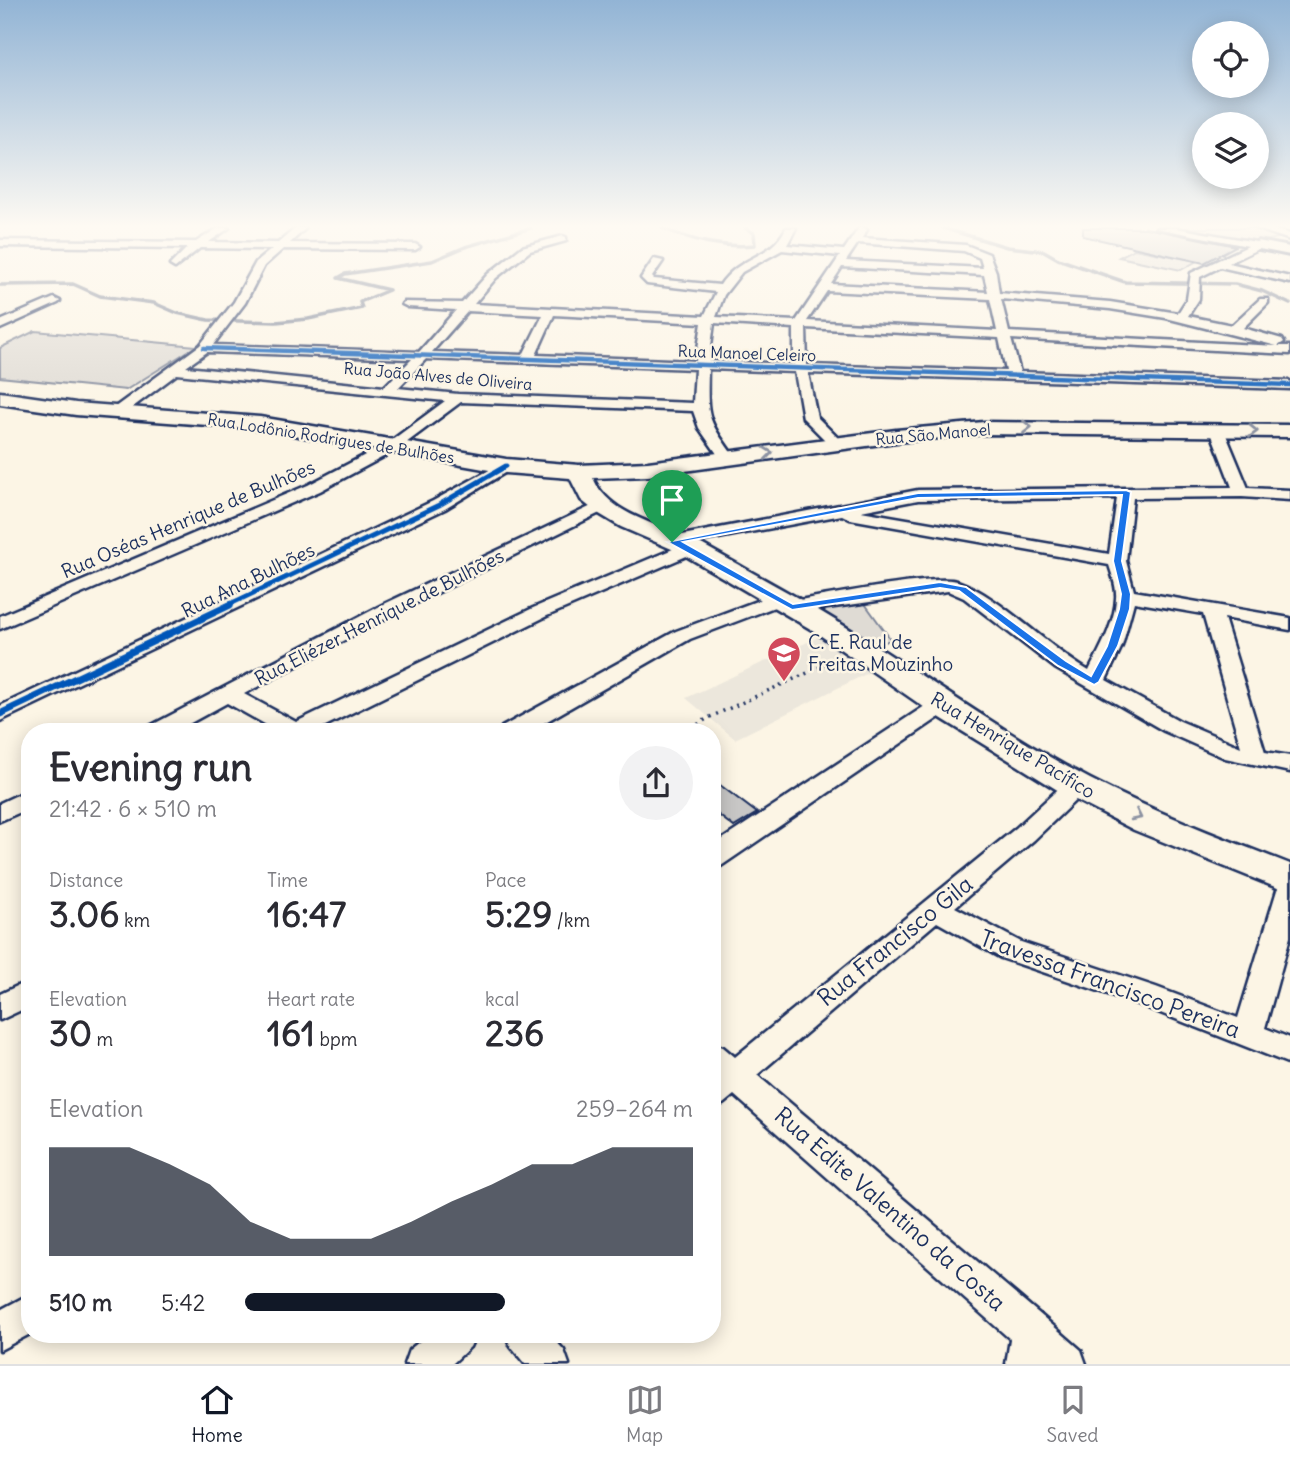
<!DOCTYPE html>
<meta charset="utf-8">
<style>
body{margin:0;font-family:Delius,sans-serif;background:#f2f2f3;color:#2b2b33;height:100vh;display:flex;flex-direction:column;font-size:26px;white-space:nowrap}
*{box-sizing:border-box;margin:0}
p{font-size:23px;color:#7c7c81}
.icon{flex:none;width:38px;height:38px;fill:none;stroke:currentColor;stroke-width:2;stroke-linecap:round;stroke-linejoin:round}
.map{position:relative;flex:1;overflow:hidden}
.details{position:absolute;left:21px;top:723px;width:700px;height:620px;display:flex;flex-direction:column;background:#fff;border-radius:28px;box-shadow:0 4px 18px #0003}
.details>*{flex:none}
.buttons{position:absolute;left:1192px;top:21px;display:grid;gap:14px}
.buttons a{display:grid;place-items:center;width:77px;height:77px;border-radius:50%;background:#fff;box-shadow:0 4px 18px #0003;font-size:35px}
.pin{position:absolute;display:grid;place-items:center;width:60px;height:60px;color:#fff;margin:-72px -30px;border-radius:50% 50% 50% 0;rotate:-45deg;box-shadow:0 0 7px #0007}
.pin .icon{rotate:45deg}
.round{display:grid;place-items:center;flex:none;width:74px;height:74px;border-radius:37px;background:#f2f2f3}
.summary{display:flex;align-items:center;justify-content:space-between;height:119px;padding:0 28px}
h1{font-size:38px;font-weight:800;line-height:52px}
.stats{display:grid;grid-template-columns:repeat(3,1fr);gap:10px;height:119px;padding:7px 28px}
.stats div{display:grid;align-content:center}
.stats b{font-size:35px;font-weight:800}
.stats small{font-size:19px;font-weight:400}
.stats p{font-size:19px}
.chart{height:196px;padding:14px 28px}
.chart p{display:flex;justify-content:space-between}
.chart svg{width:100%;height:126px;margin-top:7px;fill:#111827;opacity:.7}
ul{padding:0 28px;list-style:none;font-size:23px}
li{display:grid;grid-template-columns:112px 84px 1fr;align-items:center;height:52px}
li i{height:18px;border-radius:9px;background:#111827}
.tabs{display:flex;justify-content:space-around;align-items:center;height:98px;border-top:2px solid #e1e1e2;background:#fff;font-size:19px;color:#7c7c81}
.tabs a{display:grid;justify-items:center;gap:4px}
.tabs .current{color:#111827}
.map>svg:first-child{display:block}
</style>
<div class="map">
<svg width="1290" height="1364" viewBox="0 0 1290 1364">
<rect width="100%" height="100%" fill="#fcf5e5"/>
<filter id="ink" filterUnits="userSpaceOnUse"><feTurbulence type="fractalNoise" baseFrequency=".0143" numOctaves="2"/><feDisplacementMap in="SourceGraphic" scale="14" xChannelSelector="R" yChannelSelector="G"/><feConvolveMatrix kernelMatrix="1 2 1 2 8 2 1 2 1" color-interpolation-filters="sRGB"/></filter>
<g filter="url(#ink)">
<path fill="#ece7dc" d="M827,633L878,668L735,739L686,698Z"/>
<path fill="#dfdbd4" stroke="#7d8599" stroke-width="2" d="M1173,228H1255L1282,237L1256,243Z
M1134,249L1197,261L1181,270L1119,257Z
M35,331L196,346L126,390L0,377V348Z
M863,601L891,640L873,646L809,609Z"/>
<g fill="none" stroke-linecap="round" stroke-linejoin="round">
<path stroke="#767f94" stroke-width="3.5" d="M662,228C694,241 721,248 755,245L754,233L745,228
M943,228L1007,247L1044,251L1058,259L1125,282L1235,284L1262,291L1290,304
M0,285L73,284L100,296L154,303L177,313L208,320L276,322L308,319L362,308L360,302L389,290L338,278L345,274L432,261L465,247L531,228"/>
</g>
<path fill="#c8c7c6" stroke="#1b2f5e" stroke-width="2" d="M1083,228H1146L1236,246L1204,263L1083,236Z
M712,779L757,813L734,827L712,810Z"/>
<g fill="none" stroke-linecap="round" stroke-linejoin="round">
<g stroke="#1b2f5e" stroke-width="5">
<path id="minor" d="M218,228H229L209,242L278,243L296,228H306L290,243L415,244L420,247L415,250L283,249L264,266L245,303L213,345L419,352L456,310L408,307L402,304L404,302L462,303L488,274L522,247L563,236L566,237V241L530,251L496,278L474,304L704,316L716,292L647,284L641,278L654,259L663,261L652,277L654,279L720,285C741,254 770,260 786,228H796L787,245L844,250L859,228H865L867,230L862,238L966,245L989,254L996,272L999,293L1110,302L1178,313L1187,299L1191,273L1248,246L1156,228H1176L1262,243V247L1229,263L1290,277V283L1220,267L1200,277L1199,299L1188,316L1232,325L1260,299H1268V303L1243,328L1282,339L1284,342L1278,346H1290V354L1011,339L1020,372L1290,381V389L808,373L817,417L844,444L837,448L832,447L803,418L795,372L708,369C707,419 706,417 735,458L727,463L722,461L699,428L693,411L461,402L398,449L320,491L0,629V616L308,485L388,443L445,401L177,374L121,416H111V410L200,345L234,302L256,262L272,249L200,248L175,268L170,265L187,248L0,246V240L196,242ZM858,243L964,251L980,258L983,268L846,261ZM782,250L840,256L796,321L716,317L724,295L742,272ZM842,267L984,275L988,292L831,284ZM827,291L990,299L997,331L807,321ZM1001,299L1110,309L1166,318L1277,346L1009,332ZM468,311L543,315L523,355L432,352ZM554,315L702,323L696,361L536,355ZM714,323L794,328V364L709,361ZM806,328L999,338L1006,371L807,365ZM207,352L412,359L384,387L186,367ZM426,359L695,369L693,403L458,394L398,388Z
M1255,228H1269L1290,234V240Z
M54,298L60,301L58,303L0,329V321Z
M1217,426L1224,430L1248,488L1290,490V500L1242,497L1133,498L1126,561L1134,591L1290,618V630L1224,618L1265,752L1290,756V772L1225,758L1164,731L1055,668L964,598L948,591L792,613L785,611L782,607L785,603L792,601C821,597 935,574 957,581C999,595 1047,647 1089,671C1100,649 1115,623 1116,598C1117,587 1112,575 1109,565L850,519L842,515L692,543L699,548L696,552L547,616L313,732H279L227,703L174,732H145L148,727L382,605L598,503L604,502L612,507L396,613L244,694L296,722L533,608L680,546H666L663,542L672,537L918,490L1232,487L1210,430ZM1117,498L1109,554L861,511L918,500ZM1134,602L1203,614L1241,747L1180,721L1106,680L1122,646Z
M506,461L511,463L514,466L511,469L445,509L0,721V706L433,501Z
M778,593L787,599L785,603L690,639L528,732H499L502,727L676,631Z
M942,698L950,700L953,705L950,710L721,866L712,868V846L934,700Z
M1076,778L1084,780L1088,786L1084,792L1034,840L955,907L1021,942L1156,987L1238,1018L1277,890L1281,883L1290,880V937L1265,1028L1290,1038V1064L1140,1005L1001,958L937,922L757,1075L1043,1317L1081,1350L1086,1364H1006L1010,1339L734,1095L723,1104L712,1108V1043L723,1047L735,1057L1016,828L1068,780Z
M30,789V808L0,821V803Z
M30,980V1006L0,1020V994Z
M30,1294V1334L0,1350V1310Z
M429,1334H476L470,1347L452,1364H404L409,1350Z
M505,1334H549L564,1350L569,1364H525L511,1347Z"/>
</g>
<g stroke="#1b2f5e" stroke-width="6">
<path id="tertiary" d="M1258,241L1290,247V255L1254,248L1252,245Z"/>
</g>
<g stroke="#1b2f5e" stroke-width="5">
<path id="secondary" d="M0,392L76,403L260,417L506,459L579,465L648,462L896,430L984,422L1290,425V437L984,434L896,442L648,476L593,478C611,519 668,525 703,545C747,570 791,593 833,619C919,671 1000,732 1090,779C1154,812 1222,838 1290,864V893L1134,830L1064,794L931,712L814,631L681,553L621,527L596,512L581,500L570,478L506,473L260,429L76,415L0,404Z"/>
</g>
<path stroke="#1b2f5e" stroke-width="3.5" stroke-dasharray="2 5" stroke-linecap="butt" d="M686,732L708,718L836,660"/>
<use href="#minor" fill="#fcf5e5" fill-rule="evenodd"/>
<use href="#tertiary" fill="#fcf5e5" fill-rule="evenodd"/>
<use href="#secondary" fill="#fcf5e5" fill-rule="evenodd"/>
<g stroke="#fcf5e5" stroke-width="7">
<path id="cycleway-far2" d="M204,348L1290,385"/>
</g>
<g stroke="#fcf5e5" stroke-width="9">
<path id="cycleway-far1" d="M226,606L439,505L506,466"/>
</g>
<g stroke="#fcf5e5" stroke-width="11">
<path id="cycleway" d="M0,714L230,605"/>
</g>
<use href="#cycleway-far2" stroke="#0057b8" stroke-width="4.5"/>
<use href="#cycleway-far1" stroke="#0057b8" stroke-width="5"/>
<use href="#cycleway" stroke="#0057b8" stroke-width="7"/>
</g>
<defs><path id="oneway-chevron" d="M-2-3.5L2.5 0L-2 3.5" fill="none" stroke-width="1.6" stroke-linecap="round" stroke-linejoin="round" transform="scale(1.75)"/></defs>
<g stroke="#8c92a2">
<use href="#oneway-chevron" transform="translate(1027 427)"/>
<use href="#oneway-chevron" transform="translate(1253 431) rotate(1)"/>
<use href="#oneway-chevron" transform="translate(768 453) rotate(-7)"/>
<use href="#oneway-chevron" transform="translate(1137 816) rotate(26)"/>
</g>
</g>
<linearGradient id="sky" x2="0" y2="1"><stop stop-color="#92b4d5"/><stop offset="0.54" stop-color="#fefaf3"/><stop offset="1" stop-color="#fefaf3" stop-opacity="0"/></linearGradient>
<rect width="1290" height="419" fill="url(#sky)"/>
<path fill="#1a73e8" stroke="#fff" stroke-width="2" fill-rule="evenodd" d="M1126,490L1131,492L1122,561L1131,594L1130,609L1118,646L1099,682L1094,685L1058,666L959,591L940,588L792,610L667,542L918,493ZM1122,495L1113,561L1121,594L1119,609L1107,646L1091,676L1066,661L966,587L940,582L793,604L683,542L918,498Z"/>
<defs>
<g id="school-pin" transform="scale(1.75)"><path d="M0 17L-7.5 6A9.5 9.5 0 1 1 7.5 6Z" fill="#d1495b" stroke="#fcf5e5"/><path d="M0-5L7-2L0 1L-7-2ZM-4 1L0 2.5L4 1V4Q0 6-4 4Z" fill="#fff"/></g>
</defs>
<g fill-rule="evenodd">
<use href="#school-pin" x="784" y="653"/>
</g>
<g text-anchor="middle" stroke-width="5" stroke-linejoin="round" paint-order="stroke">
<g font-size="16" fill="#1b2f5e" stroke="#fcf5e5">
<text transform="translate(747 353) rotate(2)" y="6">Rua Manoel Celeiro</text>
<text transform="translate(438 376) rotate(5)" y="6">Rua João Alves de Oliveira</text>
<text transform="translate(933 434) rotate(-5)" y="6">Rua São Manoel</text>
<text transform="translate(331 438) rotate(9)" y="6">Rua Lodônio Rodrigues de Bulhões</text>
</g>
<g font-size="19" fill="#1b2f5e" stroke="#fcf5e5">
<text transform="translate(188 519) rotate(-23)" y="7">Rua Oséas Henrique de Bulhões</text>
<text transform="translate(248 580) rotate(-26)" y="7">Rua Ana Bulhões</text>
<text transform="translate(379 617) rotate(-27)" y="7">Rua Eliézer Henrique de Bulhões</text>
<text transform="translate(1013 745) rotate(31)" y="7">Rua Henrique Pacífico</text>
</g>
<g font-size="19" fill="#1b2f5e" stroke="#fcf5e5" text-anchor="start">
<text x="808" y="649">C. E. Raul de<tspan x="808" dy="22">Freitas Mouzinho</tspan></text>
</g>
<g font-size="23" fill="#1b2f5e" stroke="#fcf5e5">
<text transform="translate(895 941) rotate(-39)" y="8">Rua Francisco Gila</text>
<text transform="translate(1110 984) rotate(20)" y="8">Travessa Francisco Pereira</text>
<text transform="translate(890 1209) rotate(41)" y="8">Rua Edite Valentino da Costa</text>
</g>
</g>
</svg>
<div class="buttons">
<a><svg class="icon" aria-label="locate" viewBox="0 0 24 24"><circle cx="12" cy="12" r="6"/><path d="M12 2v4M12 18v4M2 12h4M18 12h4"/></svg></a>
<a><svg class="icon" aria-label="layers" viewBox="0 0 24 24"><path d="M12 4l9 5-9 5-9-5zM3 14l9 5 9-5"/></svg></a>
</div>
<div class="pin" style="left:672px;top:542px;background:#1e9e55"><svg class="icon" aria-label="arrive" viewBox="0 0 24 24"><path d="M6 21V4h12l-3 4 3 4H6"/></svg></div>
<section class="details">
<div class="summary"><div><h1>Evening run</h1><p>21:42 · 6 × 510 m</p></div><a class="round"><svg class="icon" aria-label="share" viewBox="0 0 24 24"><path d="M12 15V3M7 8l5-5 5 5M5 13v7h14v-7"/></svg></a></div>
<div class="stats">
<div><p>Distance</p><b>3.06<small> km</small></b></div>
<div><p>Time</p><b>16:47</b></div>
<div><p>Pace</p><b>5:29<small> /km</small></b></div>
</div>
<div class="stats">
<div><p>Elevation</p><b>30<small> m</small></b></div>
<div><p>Heart rate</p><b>161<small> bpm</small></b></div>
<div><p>kcal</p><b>236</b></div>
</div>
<div class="chart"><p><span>Elevation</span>259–264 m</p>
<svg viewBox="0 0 160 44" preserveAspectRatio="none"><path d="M0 44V6L10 6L20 6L30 12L40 19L50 32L60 38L70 38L80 38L90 32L100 25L110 19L120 12L130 12L140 6L150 6L160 6V44z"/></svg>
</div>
<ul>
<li><b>510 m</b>5:42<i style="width:58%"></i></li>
</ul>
</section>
</div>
<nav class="tabs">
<a class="current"><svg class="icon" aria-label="home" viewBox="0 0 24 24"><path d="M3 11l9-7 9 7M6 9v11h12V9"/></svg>Home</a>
<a><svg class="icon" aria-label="map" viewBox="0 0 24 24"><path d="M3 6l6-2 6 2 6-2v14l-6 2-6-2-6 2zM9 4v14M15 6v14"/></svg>Map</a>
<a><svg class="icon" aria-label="saved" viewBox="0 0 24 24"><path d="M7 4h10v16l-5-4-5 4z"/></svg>Saved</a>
</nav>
